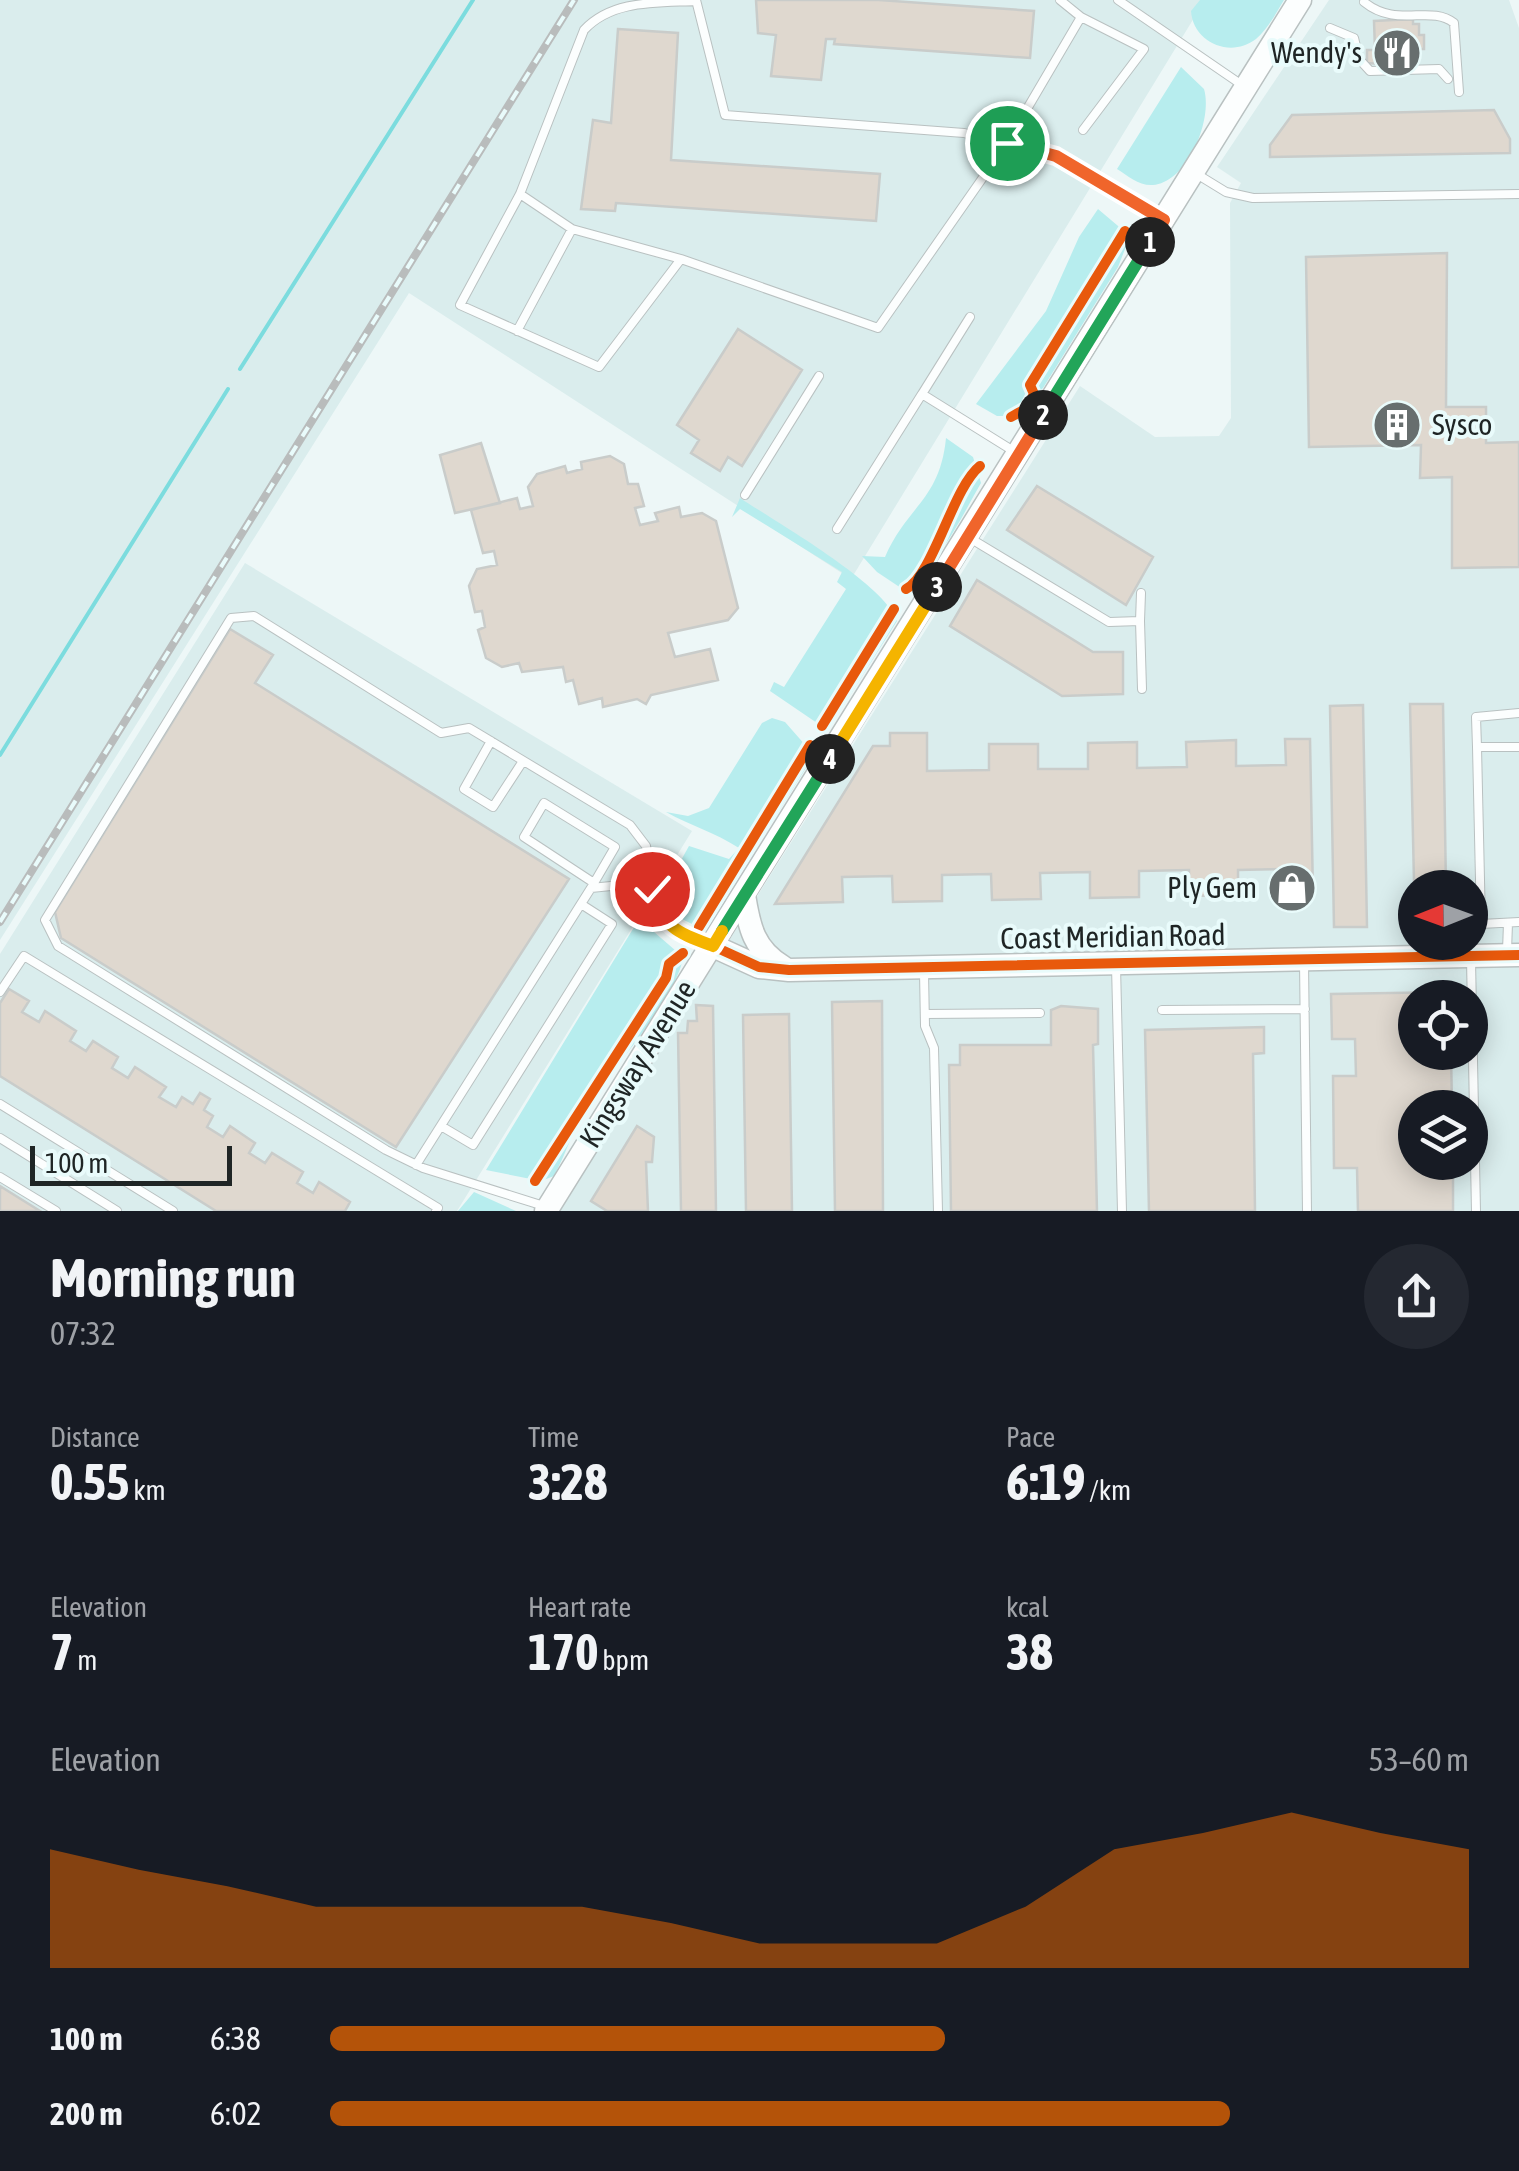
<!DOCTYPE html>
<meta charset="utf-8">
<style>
body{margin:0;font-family:"Asap Condensed",sans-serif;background:#242831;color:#f1f3f6;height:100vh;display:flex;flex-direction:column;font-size:38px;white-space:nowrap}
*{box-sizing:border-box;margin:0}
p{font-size:32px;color:#9ea1a6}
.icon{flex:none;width:55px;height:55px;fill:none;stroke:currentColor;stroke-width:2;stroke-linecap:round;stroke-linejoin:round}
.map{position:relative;height:1211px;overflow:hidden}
.side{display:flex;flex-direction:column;background:#171b24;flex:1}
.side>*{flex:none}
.needle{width:65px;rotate:269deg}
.tools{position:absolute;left:1398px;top:870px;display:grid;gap:20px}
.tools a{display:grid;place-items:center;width:90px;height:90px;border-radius:50%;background:#171b24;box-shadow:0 5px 25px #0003;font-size:50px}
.scale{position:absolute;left:30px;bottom:25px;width:202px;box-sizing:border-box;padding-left:10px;border:5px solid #1f2525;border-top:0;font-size:28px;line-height:35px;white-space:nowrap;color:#1f2525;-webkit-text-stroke:8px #e9fbfb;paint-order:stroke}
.pin{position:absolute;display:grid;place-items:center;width:85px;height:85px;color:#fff;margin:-42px;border:5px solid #fff;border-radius:50%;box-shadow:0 2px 10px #0007}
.km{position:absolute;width:50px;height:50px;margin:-25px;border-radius:50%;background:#222;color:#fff;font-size:28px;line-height:50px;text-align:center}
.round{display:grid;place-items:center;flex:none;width:105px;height:105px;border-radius:52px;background:#242831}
.overview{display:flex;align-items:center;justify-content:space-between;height:170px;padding:0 50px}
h1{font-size:55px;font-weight:700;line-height:75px}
.stats{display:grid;grid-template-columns:repeat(3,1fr);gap:15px;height:170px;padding:10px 50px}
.stats div{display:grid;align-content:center}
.stats b{font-size:50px;font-weight:700}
.stats small{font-size:28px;font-weight:400}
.stats p{font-size:28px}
.chart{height:280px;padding:20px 50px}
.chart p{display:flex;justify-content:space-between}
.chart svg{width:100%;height:180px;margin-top:10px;fill:#b45309;opacity:.7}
ul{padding:0 50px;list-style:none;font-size:32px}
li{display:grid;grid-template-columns:160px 120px 1fr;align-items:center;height:75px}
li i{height:25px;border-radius:12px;background:#b45309}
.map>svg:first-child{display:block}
</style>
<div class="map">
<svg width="1519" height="1211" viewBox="0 0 1519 1211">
<rect width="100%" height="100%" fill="#edf7f7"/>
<path fill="#daeded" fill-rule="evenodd" d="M0,0H1205L851,579L409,293L0,940Z
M1329,0H1509L1519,28V1211H558L1080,386L1155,437L1219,436L1231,418L1230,203L1241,183L1217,167ZM1415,888H1470V942H1415ZM1415,998H1470V1052H1415ZM1415,1108H1470V1162H1415Z
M245,563L692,831L457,1211H0V954Z"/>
<path fill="#b7edee" d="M1200,0H1284C1276,13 1268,29 1256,39C1230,59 1193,42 1191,11Z
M1181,67L1204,89C1213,119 1188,182 1153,185C1139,186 1128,176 1117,169Z
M1098,209L1124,231L1127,244L1118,267L1043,388L1011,416H997L976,404L1046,311L1079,237Z
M946,438L973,457L981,483C963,514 934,576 901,588L877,572L862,556L885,557C907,506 940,500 946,438Z
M740,498C776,522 885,584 897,621L832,724L817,723L770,691L774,682L784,687L846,589L837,582L842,572L740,509L732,517Z
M772,718L785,722L814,755L708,924L696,926L672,914L665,889L689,846L729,859L739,848C714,832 691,826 666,812L688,816L709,808L762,723Z
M639,919L683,957C679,992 618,1064 596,1093C576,1119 569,1148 554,1176L541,1181L486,1170Z
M474,1192L516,1211H458Z"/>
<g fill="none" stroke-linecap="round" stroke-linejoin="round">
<path stroke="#7cdcde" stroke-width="4" d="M240,369L473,0
M0,755L228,389"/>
</g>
<path fill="#dfd8cf" stroke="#c9ccca" stroke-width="2.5" d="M879,0L1034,11L1030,58L834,44L835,39H826L821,80L771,76L776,35L758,33L756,0Z
M1413,19V24H1419V35H1424V49H1419L1416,66L1367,63V50H1375L1374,21Z
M618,29L678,33L671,160L880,174L876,221L616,203L615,211L581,209L593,120L611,123Z
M1494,110L1510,139V153L1270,157V145L1292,115Z
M1447,253L1446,407H1486V443L1519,442V567L1452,568V477L1420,478L1421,445L1309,447L1306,257Z
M738,329L802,370L742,466L728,457L720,471L691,453L699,440L677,425Z
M481,443L500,503L455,513L440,455Z
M610,456L624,464L628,484H638L644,506L635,508L640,525L658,521L655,513L679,507L681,517L702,513L716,521L738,608L728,620L668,633L675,657L710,649L718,680L651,695L646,704L637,699L603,707L602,698L579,704L573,680L566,682L563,667L522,672L519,663L502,667L486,658L478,630L485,627L482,611L475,612L469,586L477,569L497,565L494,551L483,553L471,510L517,498L520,509L533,506L528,487L537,474L565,466L567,473L582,469L581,462Z
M1037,486L1153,557L1126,605L1007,530Z
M977,580L1093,652H1123V694L1062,696L950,626Z
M230,629L273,655L255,683L569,879L396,1147L61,938L55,912Z
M1410,704H1443L1446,888H1415V926Z
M1363,705L1367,927H1334L1330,706Z
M890,733H927V771L989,770V744H1038V769H1088V743L1137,742V768L1187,767L1186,742L1236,740V766L1286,765L1285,739H1310L1313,894L1288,895V869L1238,870V895L1189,896V870L1139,871V897L1090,898V872L1040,873L1041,899L992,900L991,874L942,875V901L893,902L892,876L842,877L843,902L775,904L873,746H890Z
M9,989L29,1001L22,1012L39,1022L45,1011L76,1031L70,1041L86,1051L93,1041L118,1057L112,1068L128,1078L135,1067L166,1087L159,1097L176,1107L182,1097L193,1104L200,1093L210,1099L204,1110L213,1116L207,1127L223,1137L230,1126L255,1143L249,1153L265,1163L272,1153L303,1172L297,1183L313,1193L319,1182L350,1202L345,1211H216L0,1076V1003Z
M1450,992V998H1415V1052H1451L1452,1108H1415V1162H1453V1211H1358L1357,1168H1334L1333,1076H1356L1355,1039H1332L1331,994Z
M882,1001L883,1211H835L832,1002Z
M696,1005L713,1006L716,1211H681L678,1033H687L688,1021H697Z
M1061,1006L1098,1009V1044L1093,1045L1097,1211H951L949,1065H960V1045H1051V1010Z
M789,1014L792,1211H746L743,1015Z
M1264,1027V1053L1253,1054L1255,1211H1149L1145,1030Z
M637,1126L654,1137L652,1162H646L648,1211H607L591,1201Z
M0,1186L40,1211H0Z"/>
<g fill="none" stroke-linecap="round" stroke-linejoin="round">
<g stroke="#b9c1c1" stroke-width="10">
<path id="lane" d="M696,0L725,115L964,133L1056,156L1160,217
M1118,0L1242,85
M696,1C655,3 612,0 584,30L520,194L460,305L599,367L681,259L878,328L1007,143L1081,17L1060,0
M1364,2C1397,29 1430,4 1454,23L1459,92
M1081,17L1144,49L1083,130
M1330,28L1354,38L1359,59L1370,71L1439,69L1448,79
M1195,173L1226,192L1253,198L1519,194
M520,194L572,229L681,259
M517,331L572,229
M922,394L970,317
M745,495L819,376
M837,529L922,394L1015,452
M968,537L1109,622L1140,621L1142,689
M1140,621L1141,593
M491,741L464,789L493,807L523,761
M1477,747L1476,717L1519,713
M1519,747H1477L1481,924L1519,922
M591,888L594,883L615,847L544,803L524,837L594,883
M1507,951L1508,923
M1471,960L1476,1211
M1304,962L1307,1211
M1116,966L1122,1211
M924,972L925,1026L934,1048L938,1211
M0,992L24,956L438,1208L436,1211
M1162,1010L1305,1009
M925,1014L1040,1013
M0,1104L173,1211
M441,1126L473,1145L612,924L581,904
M0,1138L117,1211
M416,1165L591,888L651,882
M0,1177L56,1211
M544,1206L423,1168L386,1150L58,946L45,920L231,618L254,616L441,733L469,728L630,825L646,846L660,918L683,934L710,945"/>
</g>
<g stroke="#b9c1c1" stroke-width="25">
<path id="secondary" d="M744,895C749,927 754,950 783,967
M713,946L759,967L789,970L1519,955
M546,1211L1300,0"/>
</g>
<use href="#lane" stroke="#fcfefe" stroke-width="8"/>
<use href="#secondary" stroke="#fcfefe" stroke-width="22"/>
<g stroke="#b9bcbc" stroke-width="8">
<path id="rail" d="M0,922L574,0"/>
</g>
<use href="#rail" stroke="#e9fbfb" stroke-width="4" stroke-dasharray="11" stroke-linecap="butt"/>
<g stroke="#e9fbfb" stroke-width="16">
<path id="cycleway" d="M1011,417L1027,408L1034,394L1030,385L1125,231
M906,589C933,576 953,487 980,466
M822,726L894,609
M699,927L810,745
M713,946L759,967L789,970L1519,955
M535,1181L666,978L669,964L683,953"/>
</g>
<use href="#cycleway" stroke="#e8590c" stroke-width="10"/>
</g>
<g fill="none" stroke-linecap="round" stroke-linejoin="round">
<g stroke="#fff" stroke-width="20">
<path id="split-1" d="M1007,143L1056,156L1164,220L1150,242"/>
</g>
<g stroke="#fff" stroke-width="20">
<path id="split-2" d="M1043,415L1150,242"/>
</g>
<g stroke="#fff" stroke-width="20">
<path id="split-3" d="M937,587L1043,415"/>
</g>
<g stroke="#fff" stroke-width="20">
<path id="split-4" d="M830,759L937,587"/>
</g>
<g stroke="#fff" stroke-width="20">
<path id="split-5" d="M722,931L830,759"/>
</g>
<g stroke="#fff" stroke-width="20">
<path id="split-6" d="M652,889C663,928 676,932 713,946L722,931"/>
</g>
<use href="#split-1" stroke="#f0652b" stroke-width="12"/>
<use href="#split-2" stroke="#22a559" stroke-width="12"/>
<use href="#split-3" stroke="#f0652b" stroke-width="12"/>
<use href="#split-4" stroke="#f5b400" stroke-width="12"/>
<use href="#split-5" stroke="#22a559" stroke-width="12"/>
<use href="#split-6" stroke="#f5b400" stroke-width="12"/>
</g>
<defs>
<g id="restaurant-disc" transform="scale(2.5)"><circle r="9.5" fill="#676e6e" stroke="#e9fbfb"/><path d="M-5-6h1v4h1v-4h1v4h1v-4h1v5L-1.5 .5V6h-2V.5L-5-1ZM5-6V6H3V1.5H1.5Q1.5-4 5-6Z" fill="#fff"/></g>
<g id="building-disc" transform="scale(2.5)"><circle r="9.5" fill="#676e6e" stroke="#e9fbfb"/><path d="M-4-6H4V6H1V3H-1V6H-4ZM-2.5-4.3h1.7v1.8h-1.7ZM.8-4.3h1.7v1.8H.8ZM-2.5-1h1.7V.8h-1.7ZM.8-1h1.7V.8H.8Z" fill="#fff"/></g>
<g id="shop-disc" transform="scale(2.5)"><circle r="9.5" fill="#676e6e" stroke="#e9fbfb"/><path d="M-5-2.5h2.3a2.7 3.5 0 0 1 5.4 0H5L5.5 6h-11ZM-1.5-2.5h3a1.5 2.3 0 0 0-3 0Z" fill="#fff"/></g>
</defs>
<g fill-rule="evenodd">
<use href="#restaurant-disc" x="1397" y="53"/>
<use href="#building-disc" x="1397" y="425"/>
<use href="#shop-disc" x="1292" y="888"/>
</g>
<g text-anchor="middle" stroke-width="8" stroke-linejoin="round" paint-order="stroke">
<g font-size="30" fill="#1f2525" stroke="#e9fbfb" text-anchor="end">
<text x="1362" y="63">Wendy's</text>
<text x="1432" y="435" text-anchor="start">Sysco</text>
<text x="1257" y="898">Ply Gem</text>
</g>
<g font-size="30" fill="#1f2525" stroke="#e9fbfb">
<text transform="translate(1113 937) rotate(-1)" y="10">Coast Meridian Road</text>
<text transform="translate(638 1064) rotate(-58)" y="10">Kingsway Avenue</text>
</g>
</g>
</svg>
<div class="tools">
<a><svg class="needle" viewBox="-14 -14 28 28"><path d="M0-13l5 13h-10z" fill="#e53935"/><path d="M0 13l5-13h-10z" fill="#9ea1a6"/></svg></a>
<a><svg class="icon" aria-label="locate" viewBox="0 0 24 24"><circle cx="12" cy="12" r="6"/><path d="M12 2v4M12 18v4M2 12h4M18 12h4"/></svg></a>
<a><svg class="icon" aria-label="layers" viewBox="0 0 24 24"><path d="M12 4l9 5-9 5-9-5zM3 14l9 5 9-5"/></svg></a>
</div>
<div class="scale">100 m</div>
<div class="pin" style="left:1007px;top:143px;background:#1e9e55"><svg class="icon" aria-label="arrive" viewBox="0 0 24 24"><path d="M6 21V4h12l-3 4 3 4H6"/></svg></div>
<div class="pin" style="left:652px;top:889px;background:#d93025"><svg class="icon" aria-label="check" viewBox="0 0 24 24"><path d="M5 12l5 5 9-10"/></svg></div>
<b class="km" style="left:1150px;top:242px">1</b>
<b class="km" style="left:1043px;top:415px">2</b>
<b class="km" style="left:937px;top:587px">3</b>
<b class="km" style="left:830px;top:759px">4</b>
</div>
<section class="side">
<div class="overview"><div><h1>Morning run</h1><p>07:32</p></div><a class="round"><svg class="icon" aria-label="share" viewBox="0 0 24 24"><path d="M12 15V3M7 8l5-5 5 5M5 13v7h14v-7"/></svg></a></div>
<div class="stats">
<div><p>Distance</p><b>0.55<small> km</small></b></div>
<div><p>Time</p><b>3:28</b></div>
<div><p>Pace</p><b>6:19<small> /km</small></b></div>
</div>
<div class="stats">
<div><p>Elevation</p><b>7<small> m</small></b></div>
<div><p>Heart rate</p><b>170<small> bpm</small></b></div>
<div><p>kcal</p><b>38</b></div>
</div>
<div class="chart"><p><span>Elevation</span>53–60 m</p>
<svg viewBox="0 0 160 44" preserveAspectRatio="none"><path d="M0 44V15L10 20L20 24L30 29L40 29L50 29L60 29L70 33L80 38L90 38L100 38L110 29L120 15L130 11L140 6L150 11L160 15V44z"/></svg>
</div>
<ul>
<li><b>100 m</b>6:38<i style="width:54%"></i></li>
<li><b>200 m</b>6:02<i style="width:79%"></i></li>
</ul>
</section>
